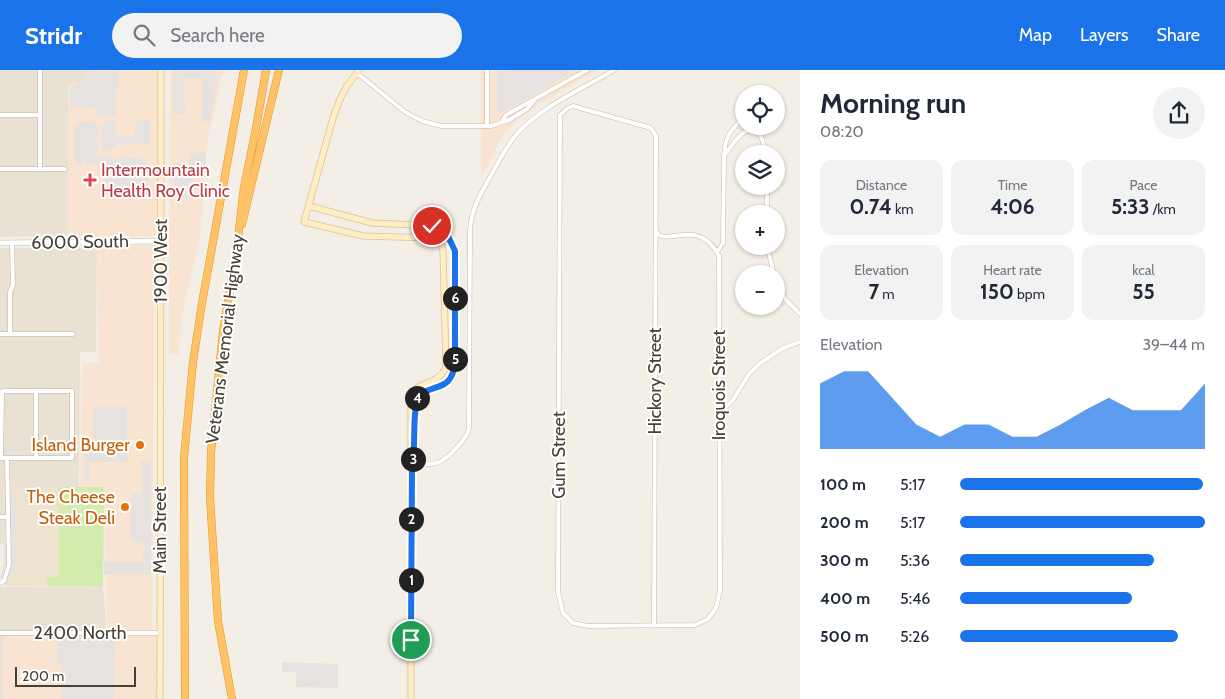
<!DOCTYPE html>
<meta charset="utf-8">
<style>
body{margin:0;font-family:Cabin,sans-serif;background:#f2f2f3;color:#1f2937;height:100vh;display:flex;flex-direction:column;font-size:19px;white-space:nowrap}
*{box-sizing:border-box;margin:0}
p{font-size:16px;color:#747a83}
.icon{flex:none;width:28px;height:28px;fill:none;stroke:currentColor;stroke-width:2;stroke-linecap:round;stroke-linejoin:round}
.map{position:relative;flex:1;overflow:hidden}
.side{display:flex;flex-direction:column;background:#fff;width:425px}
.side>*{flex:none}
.fabs{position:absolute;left:735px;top:15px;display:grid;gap:10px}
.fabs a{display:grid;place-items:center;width:50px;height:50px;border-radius:50%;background:#fff;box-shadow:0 1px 4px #0004;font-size:25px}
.scale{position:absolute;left:15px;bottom:12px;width:121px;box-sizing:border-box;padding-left:5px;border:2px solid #483f35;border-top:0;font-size:14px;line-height:18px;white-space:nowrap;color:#483f35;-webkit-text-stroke:4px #fff;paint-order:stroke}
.pin{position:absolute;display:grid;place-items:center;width:42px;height:42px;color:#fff;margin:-21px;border:2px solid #fff;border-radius:50%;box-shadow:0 1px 5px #0007}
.km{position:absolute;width:25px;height:25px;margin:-12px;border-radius:50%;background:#222;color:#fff;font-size:14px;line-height:25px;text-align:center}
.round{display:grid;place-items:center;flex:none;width:52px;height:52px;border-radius:26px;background:#f2f2f3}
.overview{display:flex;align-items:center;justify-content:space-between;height:85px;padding:0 20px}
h1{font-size:28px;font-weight:700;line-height:38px}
.figures{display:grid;grid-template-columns:repeat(3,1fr);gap:8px;height:85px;padding:5px 20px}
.figures div{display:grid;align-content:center;border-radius:12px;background:#f2f2f3;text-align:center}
.figures b{font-size:21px;font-weight:700}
.figures small{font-size:14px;font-weight:400}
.figures p{font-size:14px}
.chart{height:140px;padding:10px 20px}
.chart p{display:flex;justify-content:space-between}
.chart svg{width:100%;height:90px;margin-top:5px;fill:#1a73e8;opacity:.7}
ul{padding:0 20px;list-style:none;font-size:16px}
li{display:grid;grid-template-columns:80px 60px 1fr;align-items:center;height:38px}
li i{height:12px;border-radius:6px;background:#1a73e8}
header{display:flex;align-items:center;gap:30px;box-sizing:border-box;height:70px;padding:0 25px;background:#1a73e8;color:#fff}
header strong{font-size:24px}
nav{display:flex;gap:28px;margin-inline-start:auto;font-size:18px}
.search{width:350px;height:45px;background:#f2f2f3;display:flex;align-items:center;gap:12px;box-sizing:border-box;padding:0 18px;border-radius:28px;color:#747a83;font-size:19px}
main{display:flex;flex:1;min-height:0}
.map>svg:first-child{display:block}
</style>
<header>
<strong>Stridr</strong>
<div class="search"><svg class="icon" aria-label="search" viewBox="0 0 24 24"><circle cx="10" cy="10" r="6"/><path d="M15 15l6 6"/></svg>Search here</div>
<nav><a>Map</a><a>Layers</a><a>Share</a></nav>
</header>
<main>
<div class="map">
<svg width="800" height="629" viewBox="0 0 800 629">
<rect width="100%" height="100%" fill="#f4efe6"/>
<path fill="#e9e1d4" d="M0,0H86V12H68V166L0,167Z
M0,178H97L96,282H80L79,417L8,474H0Z
M103,516L107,567L11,629H0V517Z"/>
<path fill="#f8e4d0" d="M86,0H158L157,166H68V12H85Z
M170,0H223L206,80L201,162L182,245L178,285L169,284Z
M481,0H598L539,34L519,49L502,67L481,110Z
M155,175L152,562L126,565L160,566V629H3V566L107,565L104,417H80L82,293H99L97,178Z"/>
<path fill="#eee3cf" d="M3,417H104L103,516H5Z"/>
<path fill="#d3ebac" d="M59,417H104L103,516H47V507H58Z"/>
<path fill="#e5e2df" d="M497,0H576L503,42L497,40Z
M87,1H118L115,46L96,47V38L70,37V18L75,17V14L85,13L87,11Z
M173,1H215V6H219L216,19L213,18L212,20L216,21L210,52H203V8H184L185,44H173V24L176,22H173Z
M105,50H116V66H135L136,50H149V74H119L104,81H101V56H105Z
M78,52H95V55L98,56V68L95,70L98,71V83L95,84V85L108,87L113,90L123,87H129L140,90L141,88H145V90H148V102L145,103L148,104V117H145L144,121H110V119L105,116L104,103L107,98L105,91H103V94H86L84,90L82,94H75V56L78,55Z
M189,83H206L205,107L193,106L192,122H204V125L174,127V93L189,94Z
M93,337H127V392H89V412H84V381H93Z
M141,391H151V505H104V492H143L144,473L131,472V424L142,423Z
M4,424H16L17,493L9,512L0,508L4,493Z
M115,570L114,629H61L62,597L57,591V571Z
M282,592L338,594V618L296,617V602H282Z"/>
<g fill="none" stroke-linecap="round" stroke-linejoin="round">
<g stroke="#c3b9ab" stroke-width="5">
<path id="minor" d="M40,0V99
M487,0V56
M357,3L405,42L422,51L442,56H491L509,50L527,39L534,31
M0,45H40
M502,51L506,45L587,0
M724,86C725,66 730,61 744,47
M0,99H65
M767,144V116
M767,176L774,204
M717,182L723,173L724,86L735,71L744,62L751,60L757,61L762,69L766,84
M776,211L786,230L800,244
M0,264H73
M10,264V222L13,215L12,173
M719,344L733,330L749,304L759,294L783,278L800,272
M0,388H72V321H2L1,388
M36,388V321
M412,394C435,395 442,395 458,376C463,371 467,366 469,359L470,161C471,140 480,125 490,107C498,93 505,78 516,65C540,37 582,19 614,0
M0,447H8
M0,513L4,511L9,495L7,388
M654,556L656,66L651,58L573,36L568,38L560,45L558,522L563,543L573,553L588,556L695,555L708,549L716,538L720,520L719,186C698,145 664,179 656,161
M0,563H160"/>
</g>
<g stroke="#c3b9ab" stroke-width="6">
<path id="tertiary" d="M0,173L161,171"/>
</g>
<g stroke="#dbc495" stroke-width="7">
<path id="secondary" d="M359,0L347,16L340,29L333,48L304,152L363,166L432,168L441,173L443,181L446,297C440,312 429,310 417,318L411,329V629
M309,136L372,153L437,156C448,161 454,173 455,185L454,297C447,325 425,313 417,328C412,338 416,370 414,383
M160,629L161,0"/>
</g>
<g stroke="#e8972d" stroke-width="8">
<path id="motorway" d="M242,154L279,0
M185,629L184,388L193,292L202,233L244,0
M232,629L218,551L210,428L211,382L223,261L237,176L244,117L256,58L266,0"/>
</g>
<use href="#minor" stroke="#fff" stroke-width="4"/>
<use href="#tertiary" stroke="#fff" stroke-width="5"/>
<use href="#secondary" stroke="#ffedc5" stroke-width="5.5"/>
<use href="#motorway" stroke="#ffc266" stroke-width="7"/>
</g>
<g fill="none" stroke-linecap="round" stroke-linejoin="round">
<g stroke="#fff" stroke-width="10">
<path id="route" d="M411,570L412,394C417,375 410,335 422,323C439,314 451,319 455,294V181L446,162L439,157L432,156"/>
</g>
<use href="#route" stroke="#1a73e8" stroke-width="6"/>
</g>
<path fill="#e0444e" stroke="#fff" stroke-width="2" d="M87.5 102.5h5v5h5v5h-5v5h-5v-5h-5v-5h5z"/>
<g fill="#e8710a" stroke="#fff" stroke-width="2">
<circle cx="140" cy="375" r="5"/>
<circle cx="125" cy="437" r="5"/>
</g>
<g text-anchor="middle" stroke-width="4" stroke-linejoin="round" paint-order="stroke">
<g font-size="18" fill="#be3a42" stroke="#fff" text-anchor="start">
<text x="101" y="106">Intermountain<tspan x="101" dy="21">Health Roy Clinic</tspan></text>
</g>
<g font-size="18" fill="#483f35" stroke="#fff">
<text transform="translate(80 172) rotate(-1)" y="6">6000 South</text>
<text transform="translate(161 191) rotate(-90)" y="6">1900 West</text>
<text transform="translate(225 269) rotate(-83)" y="6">Veterans Memorial Highway</text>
<text transform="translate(655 311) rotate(-90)" y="6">Hickory Street</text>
<text transform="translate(719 315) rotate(-90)" y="6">Iroquois Street</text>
<text transform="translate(559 385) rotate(-90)" y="6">Gum Street</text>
<text transform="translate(160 460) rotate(-90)" y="6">Main Street</text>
<text x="80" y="569">2400 North</text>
</g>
<g font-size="18" fill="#c56008" stroke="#fff" text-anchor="end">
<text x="130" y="381">Island Burger</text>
<text x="115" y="433">The Cheese<tspan x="115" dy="21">Steak Deli</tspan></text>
</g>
</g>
</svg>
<div class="fabs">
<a><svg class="icon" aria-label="locate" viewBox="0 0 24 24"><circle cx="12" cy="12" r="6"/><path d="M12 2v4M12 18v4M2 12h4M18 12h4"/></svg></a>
<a><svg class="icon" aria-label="layers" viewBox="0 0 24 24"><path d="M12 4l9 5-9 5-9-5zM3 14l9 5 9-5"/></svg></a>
<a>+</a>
<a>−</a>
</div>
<div class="scale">200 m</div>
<div class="pin" style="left:411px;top:570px;background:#1e9e55"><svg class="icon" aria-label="arrive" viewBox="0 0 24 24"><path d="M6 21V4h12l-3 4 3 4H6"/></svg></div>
<div class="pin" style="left:432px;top:156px;background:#d93025"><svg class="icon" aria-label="check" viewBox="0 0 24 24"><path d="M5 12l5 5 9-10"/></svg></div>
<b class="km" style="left:411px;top:510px">1</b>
<b class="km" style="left:411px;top:449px">2</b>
<b class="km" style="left:413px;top:389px">3</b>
<b class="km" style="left:417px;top:328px">4</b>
<b class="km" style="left:455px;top:289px">5</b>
<b class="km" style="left:455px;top:228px">6</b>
</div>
<section class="side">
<div class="overview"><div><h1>Morning run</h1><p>08:20</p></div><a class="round"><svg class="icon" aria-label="share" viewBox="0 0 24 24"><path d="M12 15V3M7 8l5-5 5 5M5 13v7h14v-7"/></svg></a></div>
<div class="figures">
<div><p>Distance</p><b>0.74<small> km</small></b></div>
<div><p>Time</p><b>4:06</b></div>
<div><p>Pace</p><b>5:33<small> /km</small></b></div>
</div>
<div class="figures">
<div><p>Elevation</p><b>7<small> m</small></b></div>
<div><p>Heart rate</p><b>150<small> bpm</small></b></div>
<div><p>kcal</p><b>55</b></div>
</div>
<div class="chart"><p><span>Elevation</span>39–44 m</p>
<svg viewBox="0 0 160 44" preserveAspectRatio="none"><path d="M0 44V12L10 6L20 6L30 19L40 32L50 38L60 32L70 32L80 38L90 38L100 32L110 25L120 19L130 25L140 25L150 25L160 12V44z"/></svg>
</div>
<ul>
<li><b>100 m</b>5:17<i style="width:99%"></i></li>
<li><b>200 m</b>5:17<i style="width:100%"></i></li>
<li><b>300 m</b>5:36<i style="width:79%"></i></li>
<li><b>400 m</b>5:46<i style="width:70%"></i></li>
<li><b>500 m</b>5:26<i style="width:89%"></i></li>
</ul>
</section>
</main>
